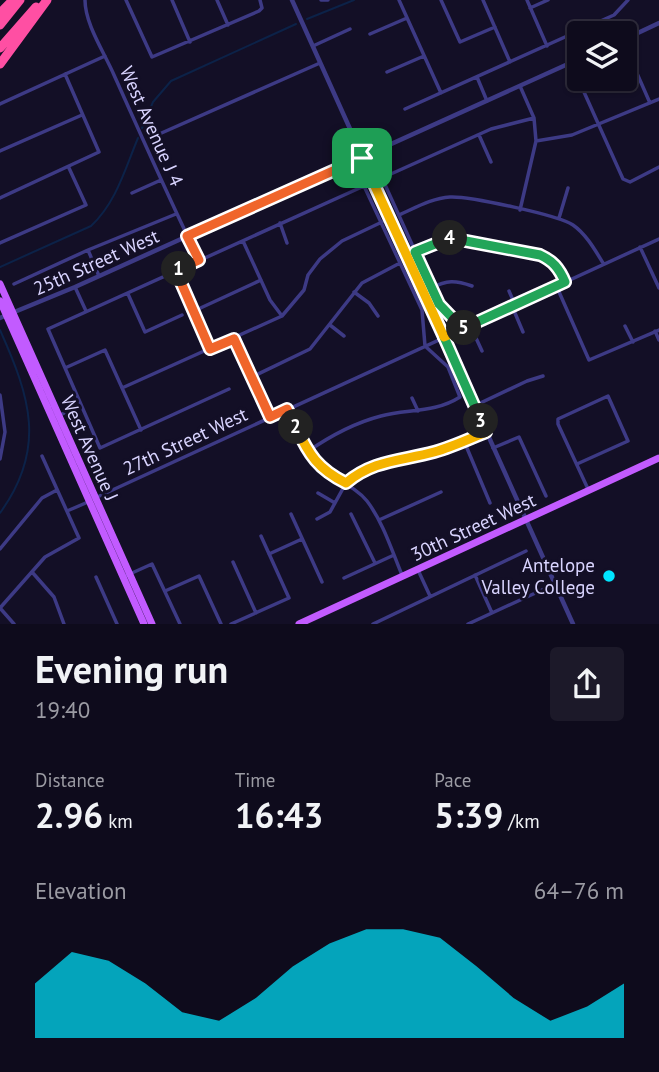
<!DOCTYPE html>
<meta charset="utf-8">
<style>
body{margin:0;font-family:"PT Sans",sans-serif;background:#1c1929;color:#f1f3f6;height:100vh;display:flex;flex-direction:column;font-size:26px;white-space:nowrap}
*{box-sizing:border-box;margin:0}
p{font-size:23px;color:#9b9ba3}
.icon{flex:none;width:38px;height:38px;fill:none;stroke:currentColor;stroke-width:2;stroke-linecap:round;stroke-linejoin:round}
.map{position:relative;height:624px;overflow:hidden}
.sheet{display:flex;flex-direction:column;background:#0e0b1c;flex:1}
.sheet>*{flex:none}
.fabs{position:absolute;left:567px;top:21px;display:grid;gap:14px}
.fabs a{display:grid;place-items:center;width:70px;height:70px;border-radius:7px;background:#0e0b1c;box-shadow:0 2px 5px #0004,0 0 0 2px #2e2b3b;font-size:35px}
.pin{position:absolute;display:grid;place-items:center;width:60px;height:60px;color:#fff;margin:-30px;border-radius:14px;box-shadow:0 4px 10px #0006}
.km{position:absolute;width:35px;height:35px;margin:-18px;border-radius:50%;background:#222;color:#fff;font-size:19px;line-height:35px;text-align:center}
.round{display:grid;place-items:center;flex:none;width:74px;height:74px;border-radius:7px;background:#1c1929}
.summary{display:flex;align-items:center;justify-content:space-between;height:119px;padding:0 35px}
h1{font-size:38px;font-weight:700;line-height:52px}
.metrics{display:grid;grid-template-columns:repeat(3,1fr);gap:10px;height:119px;padding:7px 35px}
.metrics div{display:grid;align-content:center}
.metrics b{font-size:35px;font-weight:700}
.metrics small{font-size:19px;font-weight:400}
.metrics p{font-size:19px}
.chart{height:196px;padding:14px 35px}
.chart p{display:flex;justify-content:space-between}
.chart svg{width:100%;height:126px;margin-top:7px;fill:#00e5ff;opacity:.7}
.map>svg:first-child{display:block}
</style>
<div class="map">
<svg width="659" height="624" viewBox="0 0 659 624">
<rect width="100%" height="100%" fill="#130f26"/>
<g fill="none" stroke-linecap="round" stroke-linejoin="round">
<path stroke="#0c2248" stroke-width="2" d="M307,19L354,0
M142,128L153,102L171,81L296,24
M0,267L91,226C116,203 125,169 138,138
M0,330C30,397 47,448 0,513"/>
<path stroke="#3d3a85" stroke-width="3.5" d="M85,0C85,24 104,52 114,75C142,137 169,199 199,260
M126,0L152,57L259,11L262,8L260,0
M172,0L190,42
M217,0L228,25
M321,0H328
M399,0L441,93
M441,0L460,42L495,27
M483,0L510,62
M527,0L547,46
M530,8L548,0
M370,34L407,18
M313,46L350,29
M632,62L650,103
M387,72L424,56
M477,77L487,101
M579,85L584,92L623,179L630,182L659,167
M0,104L105,56
M405,109L605,19L614,15L628,0
M157,135L320,63
M479,135L491,162
M536,141L572,135L659,99
M0,151L82,115
M132,193L161,180
M0,198L99,152L65,74
M520,210L536,141L534,118L520,86
M399,215C415,208 432,198 450,197C469,196 558,215 573,225C586,234 595,250 603,263
M559,218L568,188
M280,223L287,243
M243,241L270,300L282,316
M0,243L86,205L69,168
M640,247L659,288
M88,250L99,276
M415,252L446,239L456,238L540,255C553,261 559,268 565,282
M176,271L210,350
M14,284L88,250L176,214
M556,285L589,360L659,330
M75,287L86,311
M431,288C447,280 455,280 472,286
M509,291L515,305
M354,292L369,303L378,316
M128,294L145,332L182,315
M512,306L523,332
M194,311L261,280
M330,325L344,336
M470,325L482,351
M625,326L633,342
M462,328L439,304L382,178L491,129L534,118
M655,331L659,340
M234,339L269,417
M65,368L105,350L141,430
M252,377L310,349L362,283L400,263
M122,388L282,316L304,290L308,275L320,259L342,241L382,222
M229,389L100,448L48,329L364,186L422,310L425,346L448,367L460,397C435,413 408,409 381,416C354,423 330,436 307,452
M0,395L5,432L0,459
M412,398L418,411
M474,406L527,381L543,376
M287,409C298,431 306,458 327,473C340,483 356,487 367,501C383,522 392,551 402,575
M58,416L81,405
M464,441L490,503
M493,448L519,437L546,496
M577,464L628,441L608,396L558,419V424L588,489
M318,493L335,503
M95,498L659,239
M67,511L88,502
M291,514L322,582
M351,514L375,563
M317,519L330,512L346,483L360,471L372,465L448,448L486,432
M379,520L441,492
M0,549L42,498L57,490
M269,554L302,539
M233,562L256,613
M418,570L430,596
M32,572L54,597L64,624
M475,575L492,613
M96,577L117,624
M123,577L152,564L180,624
M344,578L394,555
M165,591L199,576L221,624
M0,608L45,557L79,538L42,456
M0,608L14,624
M231,624L289,598L261,536
M373,624L526,551
M468,624L555,584"/>
<path stroke="#3d3a85" stroke-width="4.5" d="M292,0L573,624
M625,39L659,23
M0,318L75,287L579,59"/>
<path stroke="#c25bff" stroke-width="7" d="M0,284L152,624
M0,301L144,624
M299,624L659,458"/>
<path stroke="#ff4fa3" stroke-width="9" d="M0,13L13,0
M0,25L20,0
M0,48L36,7
M0,64L47,0"/>
</g>
<g fill="none" stroke-linecap="round" stroke-linejoin="round">
<g stroke="#fff" stroke-width="14">
<path id="split-1" d="M179,269L199,260L187,236L362,158"/>
</g>
<g stroke="#fff" stroke-width="14">
<path id="split-2" d="M179,269L176,271L210,349L234,339L270,417L287,409L296,427"/>
</g>
<g stroke="#fff" stroke-width="14">
<path id="split-3" d="M296,427C309,455 318,469 346,483C373,460 401,461 434,452C452,447 469,439 486,432L481,421"/>
</g>
<g stroke="#fff" stroke-width="14">
<path id="split-4" d="M450,238L415,252L439,304L462,328L444,337L481,421"/>
</g>
<g stroke="#fff" stroke-width="14">
<path id="split-5" d="M450,238L540,255C553,261 559,268 565,282L464,328"/>
</g>
<g stroke="#fff" stroke-width="14">
<path id="split-6" d="M362,158L444,337L464,328"/>
</g>
<use href="#split-1" stroke="#f0652b" stroke-width="9"/>
<use href="#split-2" stroke="#f0652b" stroke-width="9"/>
<use href="#split-3" stroke="#f5b400" stroke-width="9"/>
<use href="#split-4" stroke="#22a559" stroke-width="9"/>
<use href="#split-5" stroke="#22a559" stroke-width="9"/>
<use href="#split-6" stroke="#f5b400" stroke-width="9"/>
</g>
<circle fill="#00e5ff" stroke="#130f26" stroke-width="2.5" cx="609" cy="576" r="7"/>
<g text-anchor="middle" stroke-width="6" stroke-linejoin="round" paint-order="stroke">
<g font-size="19" fill="#d9d4ff" stroke="#130f26">
<text transform="translate(152 126) rotate(66)" y="7">West Avenue J 4</text>
<text transform="translate(96 262) rotate(-24)" y="7">25th Street West</text>
<text transform="translate(185 441) rotate(-25)" y="7">27th Street West</text>
<text transform="translate(90 448) rotate(66)" y="7">West Avenue J</text>
<text transform="translate(473 527) rotate(-25)" y="7">30th Street West</text>
</g>
<g font-size="19" fill="#d9d4ff" stroke="#130f26" text-anchor="end">
<text x="595" y="572">Antelope<tspan x="595" dy="22">Valley College</tspan></text>
</g>
</g>
</svg>
<div class="fabs">
<a><svg class="icon" aria-label="layers" viewBox="0 0 24 24"><path d="M12 4l9 5-9 5-9-5zM3 14l9 5 9-5"/></svg></a>
</div>
<div class="pin" style="left:362px;top:158px;background:#1e9e55"><svg class="icon" aria-label="arrive" viewBox="0 0 24 24"><path d="M6 21V4h12l-3 4 3 4H6"/></svg></div>
<b class="km" style="left:179px;top:269px">1</b>
<b class="km" style="left:296px;top:427px">2</b>
<b class="km" style="left:481px;top:421px">3</b>
<b class="km" style="left:450px;top:238px">4</b>
<b class="km" style="left:464px;top:328px">5</b>
</div>
<section class="sheet">
<div class="summary"><div><h1>Evening run</h1><p>19:40</p></div><a class="round"><svg class="icon" aria-label="share" viewBox="0 0 24 24"><path d="M12 15V3M7 8l5-5 5 5M5 13v7h14v-7"/></svg></a></div>
<div class="metrics">
<div><p>Distance</p><b>2.96<small> km</small></b></div>
<div><p>Time</p><b>16:43</b></div>
<div><p>Pace</p><b>5:39<small> /km</small></b></div>
</div>
<div class="chart"><p><span>Elevation</span>64–76 m</p>
<svg viewBox="0 0 160 44" preserveAspectRatio="none"><path d="M0 44V25L10 14L20 17L30 25L40 35L50 38L60 30L70 19L80 11L90 6L100 6L110 9L120 19L130 30L140 38L150 33L160 25V44z"/></svg>
</div>
</section>
